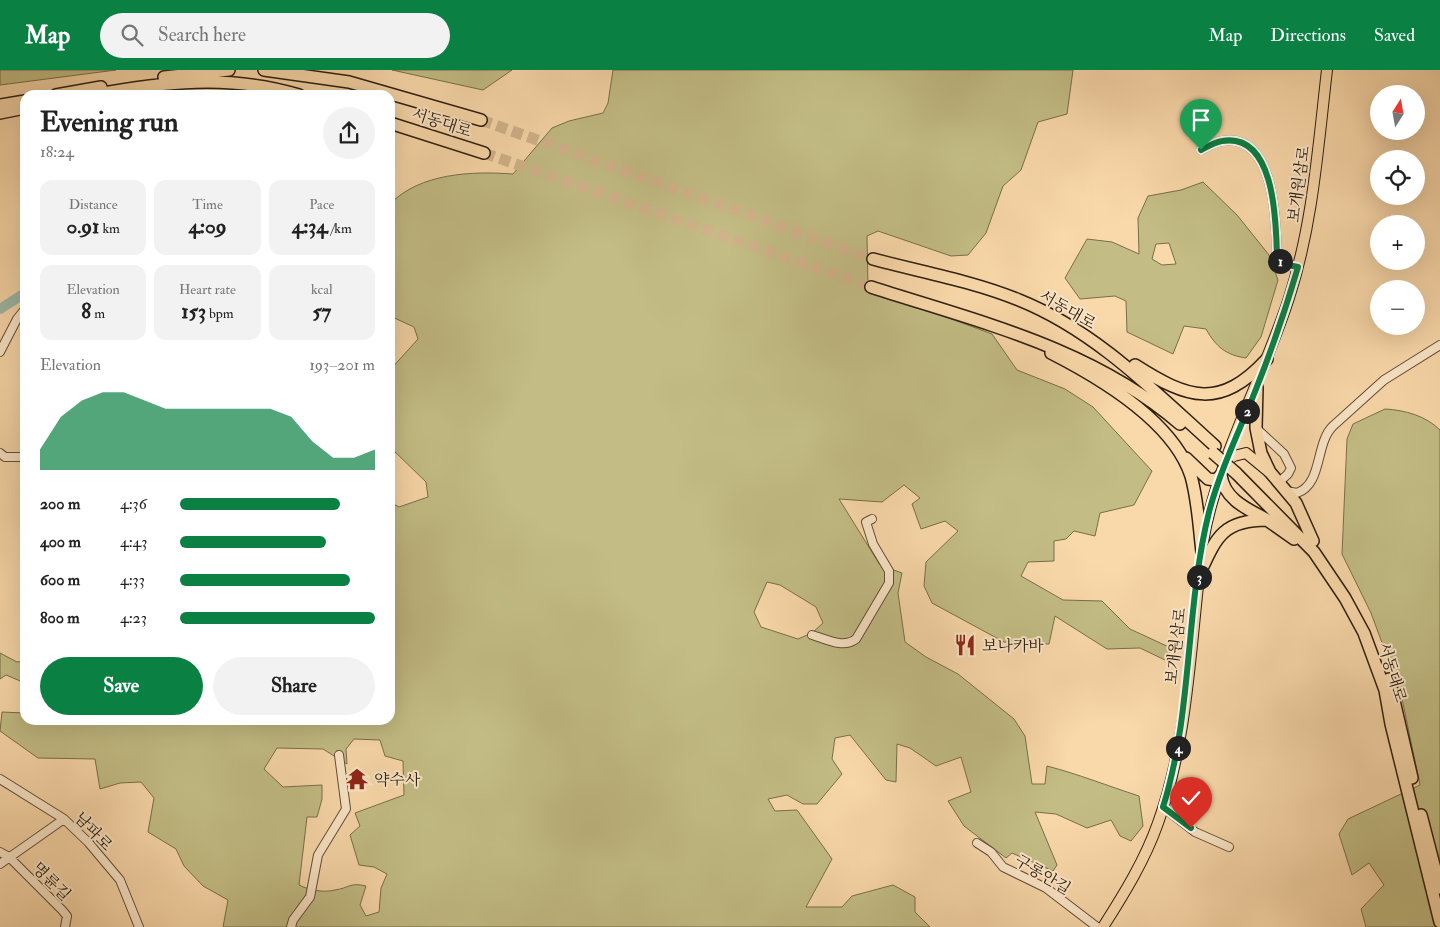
<!DOCTYPE html>
<meta charset="utf-8">
<style>
body{margin:0;font-family:"IM FELL Double Pica","Noto Serif KR",serif;background:#f2f2f2;color:#222;height:100vh;display:flex;flex-direction:column;font-size:19px;white-space:nowrap}
*{box-sizing:border-box;margin:0}
p{font-size:16px;color:#767676}
.icon{flex:none;width:28px;height:28px;fill:none;stroke:currentColor;stroke-width:2;stroke-linecap:round;stroke-linejoin:round}
.map{position:relative;flex:1;overflow:hidden}
.sheet{position:absolute;left:20px;top:20px;width:375px;height:635px;display:flex;flex-direction:column;background:#fff;border-radius:15px;box-shadow:0 5px 20px #0002}
.sheet>*{flex:none}
.needle{width:32px;rotate:11deg}
.tools{position:absolute;left:1370px;top:15px;display:grid;gap:10px}
.tools a{display:grid;place-items:center;width:55px;height:55px;border-radius:50%;background:#fff;box-shadow:0 5px 20px #0002;font-size:25px}
.pin{position:absolute;display:grid;place-items:center;width:42px;height:42px;color:#fff;margin:-51px -21px;border-radius:50% 50% 50% 0;rotate:-45deg;box-shadow:0 0 5px #0007}
.pin .icon{rotate:45deg}
.km{position:absolute;width:25px;height:25px;margin:-12px;border-radius:50%;background:#222;color:#fff;font-size:14px;line-height:25px;text-align:center}
.round{display:grid;place-items:center;flex:none;width:52px;height:52px;border-radius:26px;background:#f2f2f2}
.summary{display:flex;align-items:center;justify-content:space-between;height:85px;padding:0 20px}
h1{font-size:28px;font-weight:800;line-height:38px}
.stats{display:grid;grid-template-columns:repeat(3,1fr);gap:8px;height:85px;padding:5px 20px}
.stats div{display:grid;align-content:center;border-radius:12px;background:#f2f2f2;text-align:center}
.stats b{font-size:21px;font-weight:800}
.stats small{font-size:14px;font-weight:400}
.stats p{font-size:14px}
.chart{height:140px;padding:10px 20px}
.chart p{display:flex;justify-content:space-between}
.chart svg{width:100%;height:90px;margin-top:5px;fill:#0b8043;opacity:.7}
.primary-button{display:flex;gap:10px;margin-top:auto;padding:10px 20px}
.primary-button a{flex:1;height:58px;border-radius:30px;background:#0b8043;color:#fff;font-size:20px;font-weight:800;line-height:58px;text-align:center}
.primary-button a+a{background:#f2f2f2;color:#222}
ul{padding:0 20px;list-style:none;font-size:16px}
li{display:grid;grid-template-columns:80px 60px 1fr;align-items:center;height:38px}
li i{height:12px;border-radius:6px;background:#0b8043}
header{display:flex;align-items:center;gap:30px;box-sizing:border-box;height:70px;padding:0 25px;background:#0b8043;color:#fff}
header strong{font-size:24px}
nav{display:flex;gap:28px;margin-inline-start:auto;font-size:18px}
.search{width:350px;height:45px;background:#f2f2f2;display:flex;align-items:center;gap:12px;box-sizing:border-box;padding:0 18px;border-radius:28px;color:#767676;font-size:19px}
.map>svg:first-child{display:block}
</style>
<header>
<strong>Map</strong>
<div class="search"><svg class="icon" aria-label="search" viewBox="0 0 24 24"><circle cx="10" cy="10" r="6"/><path d="M15 15l6 6"/></svg>Search here</div>
<nav><a>Map</a><a>Directions</a><a>Saved</a></nav>
</header>
<div class="map">
<svg width="1440" height="857" viewBox="0 0 1440 857">
<rect width="100%" height="100%" fill="#f9d8aa"/>
<filter id="stains"><feTurbulence type="fractalNoise" baseFrequency=".004" numOctaves="4"/><feColorMatrix values="0 0 0 0 .2 0 0 0 0 .09 0 0 0 0 .02 0 0 0 .5 -.17"/></filter>
<radialGradient id="worn" r=".72"><stop offset=".6" stop-color="#630" stop-opacity="0"/><stop offset="1" stop-color="#630" stop-opacity=".3"/></radialGradient>
<path fill="#c3bd85" stroke="#796e4a" fill-rule="evenodd" d="M0,0H116L0,15Z
M392,0H512L483,20Z
M613,0H1073L1067,44L1038,52L1021,100L1003,116L986,163L968,185L951,186L878,161L867,166L868,218L992,264L1017,300L1065,319L1093,337L1152,401L1134,435L1100,443L1095,466L1074,461L1066,469L1054,471V491L1028,492L1021,506L1063,530L1102,531L1130,559L1171,578L1167,591L1140,578L1107,579L1055,546L1049,574L1004,572L932,533L924,516L926,492L958,461L945,451L921,459L912,434L920,428L904,415L882,432L839,429L880,495L902,503L898,523L905,572L926,587L958,604L1014,649L1025,666L1032,714H1045L1047,696C1078,704 1108,716 1139,726L1143,756L1131,771L1120,766L1111,750L1087,758L1056,744L1035,742L1057,795L1053,801L1012,783L1006,788L964,756L948,731L971,722L961,687L936,696L910,678L897,674L896,712L886,710L850,665L835,668L832,689L842,704L817,734H803L787,725L768,729L775,741L797,740L832,789L806,837H842L852,826L893,815L915,827V842L930,857H223L228,830L203,816L184,796L176,779L148,762L154,728L141,712L120,713L100,719L95,689L38,688L0,661L2,642L25,643V650H390V594L393,592L390,587V432L399,437L428,427L426,412L390,377V300L418,269L414,257L390,246V134C420,103 472,101 513,104L552,58L569,51L603,43L608,33ZM767,512L780,515L816,537L823,553L812,563L798,569L761,557L754,542ZM354,669L380,670L385,686L403,691L404,725L355,743L360,756L350,765L359,795L374,797L387,804L381,818L379,842L366,846L360,835L366,816C350,812 349,818 335,820C323,823 309,820 299,815L307,747H317L322,729V715L283,717L264,699L277,678L323,679L347,694L346,679Z
M1203,112L1237,145L1269,185L1278,210L1261,267L1246,288C1226,285 1216,277 1206,259L1184,256L1173,284L1127,262L1126,231L1115,226L1080,229L1065,208L1087,169L1112,172L1139,184L1138,148L1148,126L1181,120ZM1169,173L1176,194L1162,195L1152,189L1156,174Z
M1385,339C1405,340 1426,346 1440,360V857H1366L1361,839L1384,815L1369,793L1352,805L1339,764L1348,749L1420,715L1401,624L1371,543L1342,484L1347,369L1353,354Z
M0,583L17,592L25,591V613L6,605L0,609Z"/>
<g fill="none" stroke-linecap="round" stroke-linejoin="round">
<path stroke="#9ebaa9" stroke-width="10" d="M0,239L25,223"/>
<path stroke="#d1b38b" stroke-width="11" stroke-dasharray="11 5.5" stroke-linecap="butt" d="M481,50L873,189
M484,83L871,217"/>
<g stroke="#624e36" stroke-width="10">
<path id="minor" d="M1201,80C1207,77 1215,72 1222,71C1276,62 1276,154 1277,187L1288,195L1298,197
M0,282L17,249L25,239
M1257,359L1284,384L1291,398L1288,404L1278,413
M0,383L5,387H25
M1286,421L1297,423C1323,414 1315,373 1333,356L1384,310L1440,275
M812,565C826,569 843,579 856,569L889,513V501L873,474L866,452L872,449
M0,709L64,749L88,772L120,810L139,857
M1163,737L1195,762L1229,777
M977,773L991,782L1003,797L1046,818L1097,857
M0,782L9,787L62,840L67,846L65,857
M0,794L64,749
M291,857L293,850L310,827L318,785L346,739L339,685"/>
</g>
<g stroke="#2f2010" stroke-width="12">
<path id="major" d="M1226,391L1234,386L1246,383L1269,402
M1203,472C1217,389 1263,309 1289,228C1313,154 1318,77 1327,0
M1103,857C1124,824 1145,790 1158,753C1187,673 1190,583 1200,498"/>
</g>
<g stroke="#2f2010" stroke-width="14">
<path id="highway" d="M264,0L349,12L481,50
M164,7L229,0
M56,25L101,17
M92,25C163,12 229,4 299,25
M0,35L25,31
M0,43L25,38
M390,53L484,83
M873,189C921,202 973,211 1019,230C1096,261 1155,322 1215,376
M871,217C979,252 1092,278 1180,354
M1051,283C1100,308 1173,351 1191,406C1198,431 1199,457 1202,482
M1135,295C1188,329 1220,340 1267,289
M1257,317L1256,358L1261,383L1270,402L1296,433L1313,471
M1186,388L1208,409L1216,410L1221,405
M1236,403L1314,482L1345,528L1364,563L1385,620L1391,654L1440,852
M1221,405C1224,429 1247,439 1266,449
M1199,505C1216,468 1222,450 1267,450L1294,469
M1389,609L1412,708
M1421,745L1440,818"/>
</g>
<use href="#minor" stroke="#fbe6c8" stroke-width="8"/>
<use href="#major" stroke="#f9d8aa" stroke-width="10"/>
<use href="#highway" stroke="#f9d8aa" stroke-width="11"/>
<g stroke="#2f2010" stroke-width="14" stroke-linecap="butt">
<path id="highway-bridge" d="M1213,383L1236,403"/>
</g>
<use href="#highway-bridge" stroke="#f9d8aa" stroke-width="11"/>
</g>
<g fill="none" stroke-linecap="round" stroke-linejoin="round">
<g stroke="#fff" stroke-width="10">
<path id="route" d="M1191,758L1163,737C1193,641 1185,539 1209,442C1220,400 1240,360 1256,319C1272,279 1286,238 1298,197L1288,195L1277,187C1276,154 1276,62 1222,71C1215,72 1207,77 1201,80"/>
</g>
<use href="#route" stroke="#0b8043" stroke-width="6"/>
</g>
<defs>
<g id="restaurant-bare" transform="scale(1.725)"><path d="M-5-6h1v4h1v-4h1v4h1v-4h1v5L-1.5 .5V6h-2V.5L-5-1ZM5-6V6H3V1.5H1.5Q1.5-4 5-6Z" fill="#8f2418" stroke="#fbe6c8" stroke-width="2.5" paint-order="stroke"/></g>
<g id="temple-bare" transform="scale(1.725)"><path d="M0-6L5-2H3V0L6.5 2.5H4V6H1.5V3h-3V6H-4V2.5H-6.5L-3 0V-2H-5Z" fill="#8f2418" stroke="#fbe6c8" stroke-width="2.5" paint-order="stroke"/></g>
</defs>
<g fill-rule="evenodd">
<use href="#restaurant-bare" x="965" y="575"/>
<use href="#temple-bare" x="357" y="709"/>
</g>
<g text-anchor="middle" stroke-width="4" stroke-linejoin="round" paint-order="stroke">
<g font-size="16" fill="#2f2010" stroke="#fbe6c8">
<text transform="translate(442 52) rotate(18)" y="6">서동대로</text>
<text transform="translate(1298 114) rotate(-82)" y="6">보개원삼로</text>
<text transform="translate(1068 239) rotate(30)" y="6">서동대로</text>
<text transform="translate(1175 576) rotate(-83)" y="6">보개원삼로</text>
<text transform="translate(1393 602) rotate(73)" y="6">서동대로</text>
<text transform="translate(94 761) rotate(46)" y="6">남파로</text>
<text transform="translate(1043 804) rotate(31)" y="6">구롱안길</text>
<text transform="translate(52 811) rotate(45)" y="6">명륜길</text>
</g>
<g font-size="16" fill="#2f2010" stroke="#fbe6c8" text-anchor="start">
<text x="982" y="581">보나카바</text>
<text x="374" y="715">약수사</text>
</g>
</g>
<rect width="100%" height="100%" filter="url(#stains)"/>
<rect width="100%" height="100%" fill="url(#worn)"/>
</svg>
<div class="tools">
<a><svg class="needle" viewBox="-14 -14 28 28"><path d="M0-13l5 13h-10z" fill="#e53935"/><path d="M0 13l5-13h-10z" fill="#767676"/></svg></a>
<a><svg class="icon" aria-label="locate" viewBox="0 0 24 24"><circle cx="12" cy="12" r="6"/><path d="M12 2v4M12 18v4M2 12h4M18 12h4"/></svg></a>
<a>+</a>
<a>−</a>
</div>
<div class="pin" style="left:1201px;top:80px;background:#1e9e55"><svg class="icon" aria-label="arrive" viewBox="0 0 24 24"><path d="M6 21V4h12l-3 4 3 4H6"/></svg></div>
<div class="pin" style="left:1191px;top:758px;background:#d93025"><svg class="icon" aria-label="check" viewBox="0 0 24 24"><path d="M5 12l5 5 9-10"/></svg></div>
<b class="km" style="left:1280px;top:191px">1</b>
<b class="km" style="left:1247px;top:341px">2</b>
<b class="km" style="left:1199px;top:507px">3</b>
<b class="km" style="left:1178px;top:678px">4</b>
<section class="sheet">
<div class="summary"><div><h1>Evening run</h1><p>18:24</p></div><a class="round"><svg class="icon" aria-label="share" viewBox="0 0 24 24"><path d="M12 15V3M7 8l5-5 5 5M5 13v7h14v-7"/></svg></a></div>
<div class="stats">
<div><p>Distance</p><b>0.91<small> km</small></b></div>
<div><p>Time</p><b>4:09</b></div>
<div><p>Pace</p><b>4:34<small> /km</small></b></div>
</div>
<div class="stats">
<div><p>Elevation</p><b>8<small> m</small></b></div>
<div><p>Heart rate</p><b>153<small> bpm</small></b></div>
<div><p>kcal</p><b>57</b></div>
</div>
<div class="chart"><p><span>Elevation</span>193–201 m</p>
<svg viewBox="0 0 160 44" preserveAspectRatio="none"><path d="M0 44V34L10 18L20 10L30 6L40 6L50 10L60 14L70 14L80 14L90 14L100 14L110 14L120 18L130 30L140 38L150 38L160 34V44z"/></svg>
</div>
<ul>
<li><b>200 m</b>4:36<i style="width:82%"></i></li>
<li><b>400 m</b>4:43<i style="width:75%"></i></li>
<li><b>600 m</b>4:33<i style="width:87%"></i></li>
<li><b>800 m</b>4:23<i style="width:100%"></i></li>
</ul>
<div class="primary-button"><a>Save</a><a>Share</a></div>
</section>
</div>
